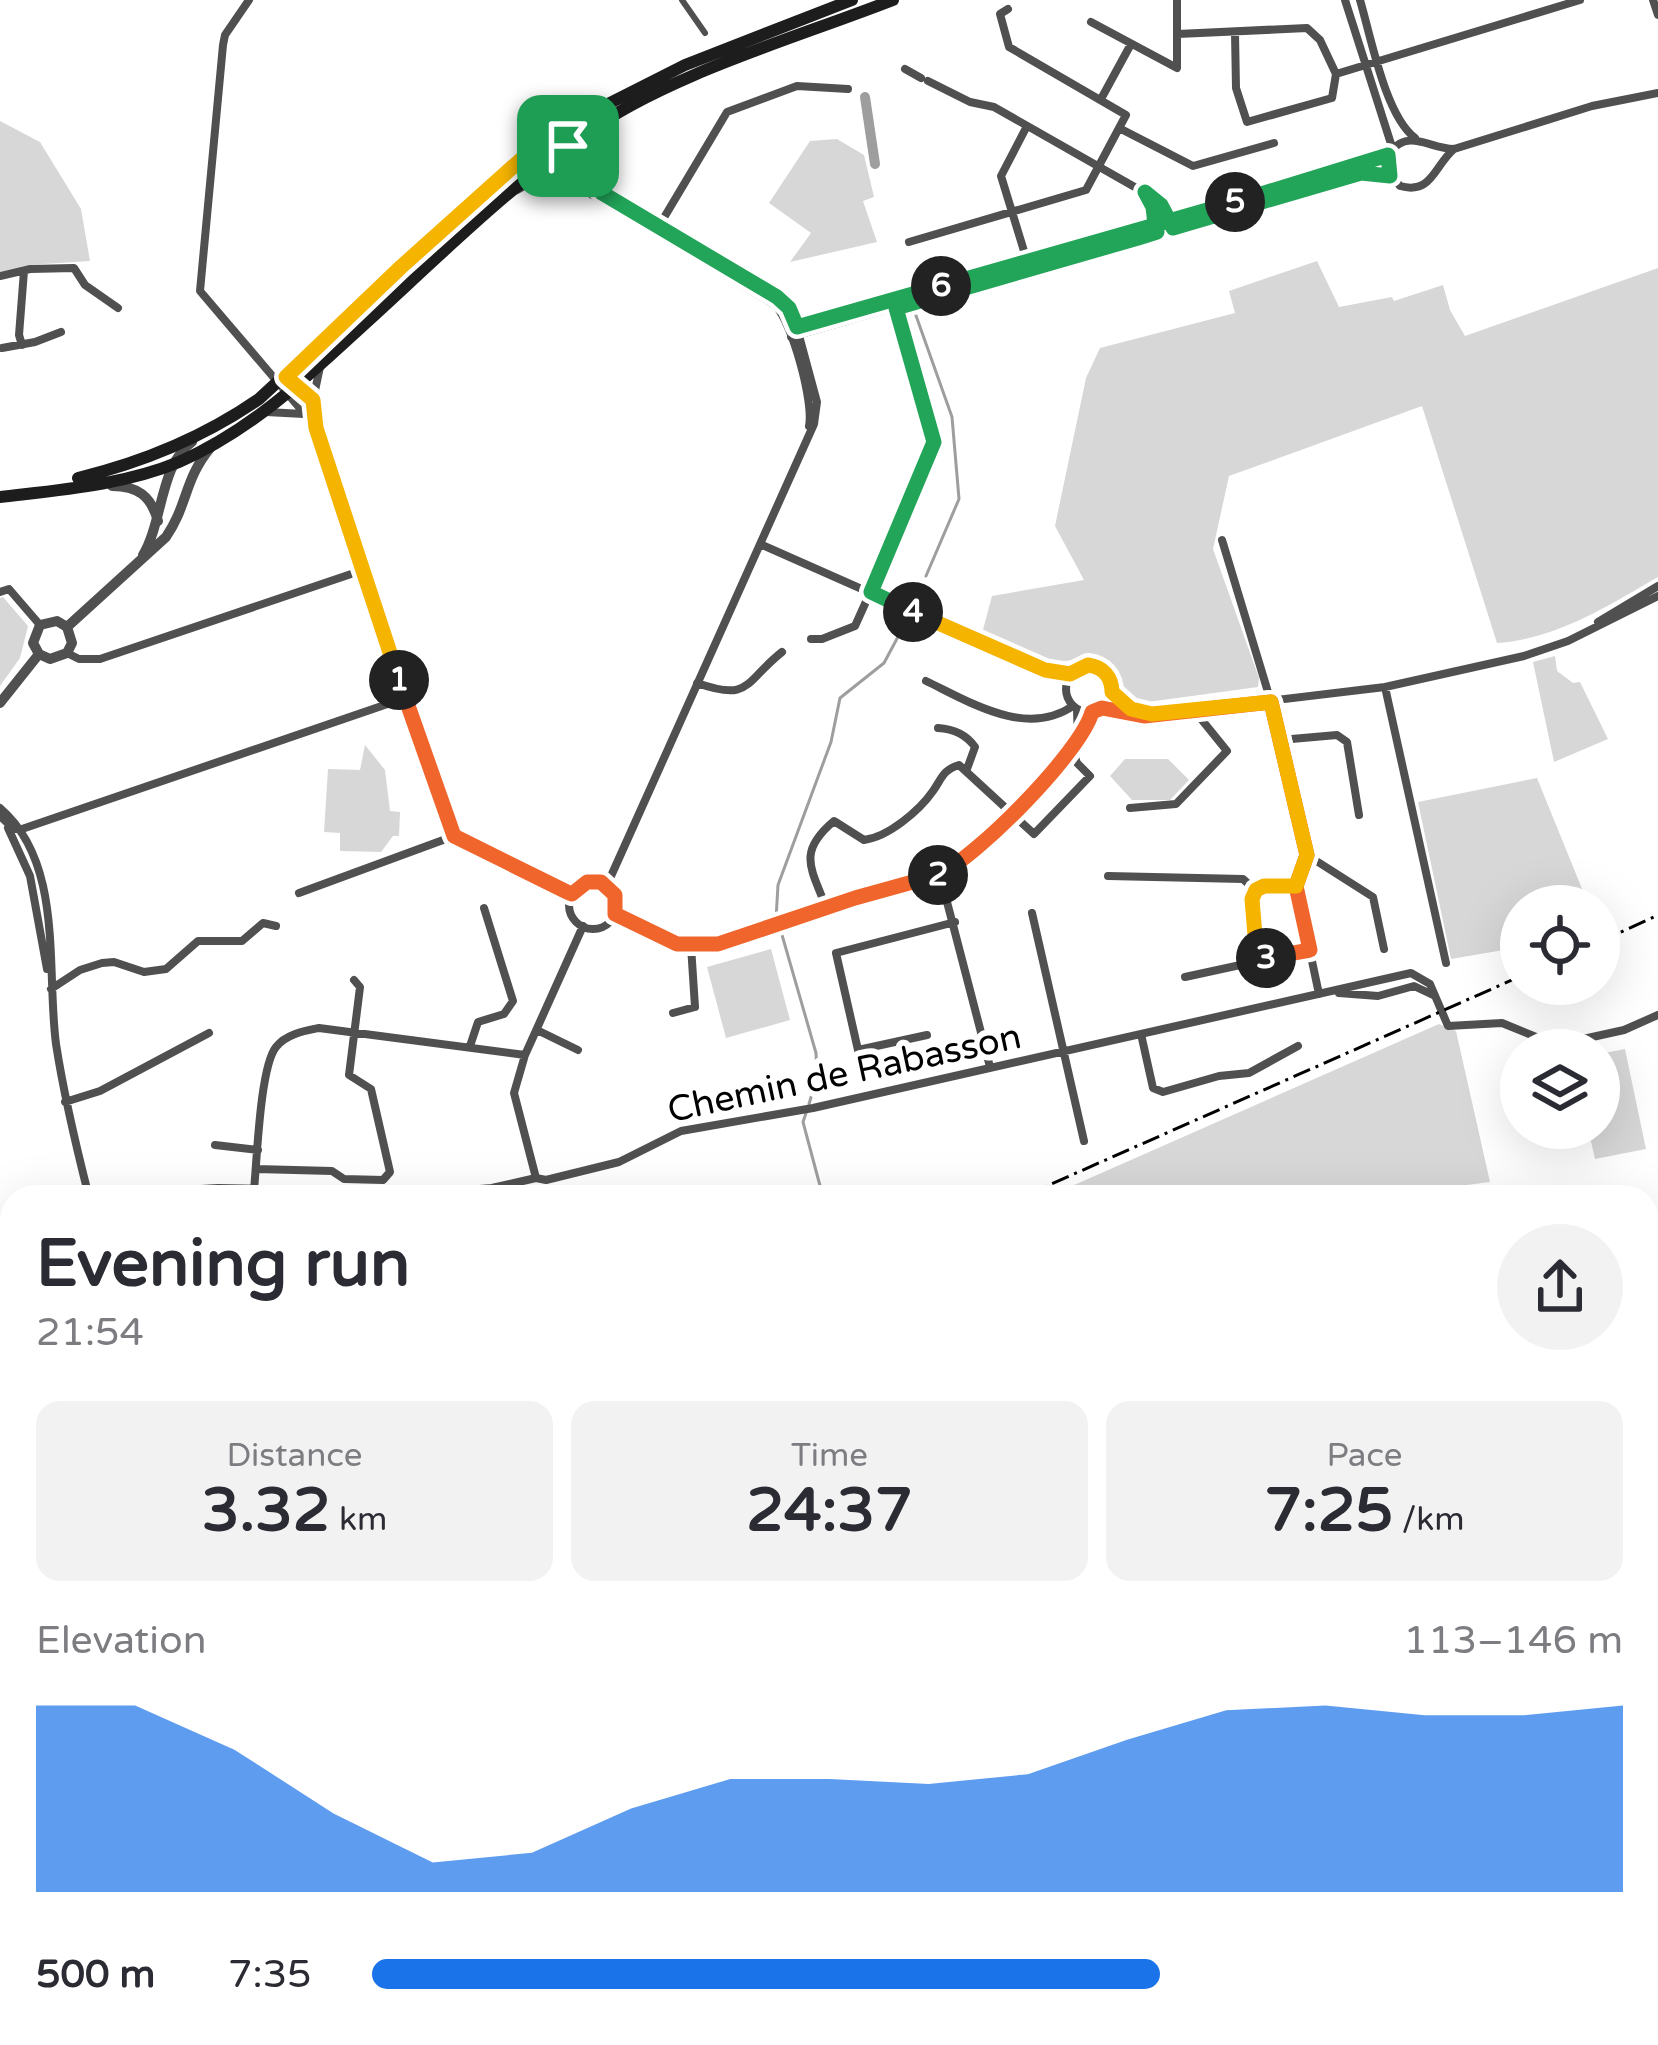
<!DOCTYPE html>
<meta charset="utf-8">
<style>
body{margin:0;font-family:"Varela Round",sans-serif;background:#f2f2f3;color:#2b2b33;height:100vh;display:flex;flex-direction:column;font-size:45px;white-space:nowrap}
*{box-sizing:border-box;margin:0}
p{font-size:39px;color:#7c7c81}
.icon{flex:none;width:66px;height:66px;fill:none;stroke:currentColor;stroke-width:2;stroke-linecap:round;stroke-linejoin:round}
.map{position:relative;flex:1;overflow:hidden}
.sheet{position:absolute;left:0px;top:1185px;width:1659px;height:861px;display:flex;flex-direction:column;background:#fff;border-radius:36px 36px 0 0;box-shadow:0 12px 48px #0002}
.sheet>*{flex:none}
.controls{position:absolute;left:1500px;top:885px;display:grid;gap:24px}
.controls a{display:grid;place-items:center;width:120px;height:120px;border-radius:50%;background:#fff;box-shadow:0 12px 48px #0002;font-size:60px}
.pin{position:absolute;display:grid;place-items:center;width:102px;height:102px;color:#fff;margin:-51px;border-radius:24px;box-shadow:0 6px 18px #0006}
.km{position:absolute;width:60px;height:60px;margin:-30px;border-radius:50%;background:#222;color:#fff;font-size:33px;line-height:60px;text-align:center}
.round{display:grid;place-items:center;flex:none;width:126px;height:126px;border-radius:63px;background:#f2f2f3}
.summary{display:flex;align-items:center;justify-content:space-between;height:204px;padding:0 36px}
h1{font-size:66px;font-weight:800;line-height:90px}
.stats{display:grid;grid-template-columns:repeat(3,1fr);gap:18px;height:204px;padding:12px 36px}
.stats div{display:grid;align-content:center;border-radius:24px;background:#f2f2f3;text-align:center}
.stats b{font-size:60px;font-weight:800}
.stats small{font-size:33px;font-weight:400}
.stats p{font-size:33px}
.chart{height:336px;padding:24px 36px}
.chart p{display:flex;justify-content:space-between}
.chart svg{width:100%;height:216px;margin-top:12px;fill:#1a73e8;opacity:.7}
ul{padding:0 36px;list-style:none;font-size:39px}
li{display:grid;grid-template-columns:192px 144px 1fr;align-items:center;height:90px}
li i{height:30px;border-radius:15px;background:#1a73e8}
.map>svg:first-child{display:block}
</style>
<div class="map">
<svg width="1658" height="2045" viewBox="0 0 1658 2045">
<rect width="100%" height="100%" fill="#fff"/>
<path fill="#d7d7d7" d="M0,121L40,142L81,209L90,261L28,265L0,272Z
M837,139L864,155L874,197L863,201L877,242L790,262L811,233L769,203L810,141Z
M1317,261L1339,307L1392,297L1394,301L1443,285L1450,310L1465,336L1658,268V577C1608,606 1556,639 1497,643L1422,406L1229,476L1213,549L1259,678L1258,687L1133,704L1094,655C1043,670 1028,656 981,637L992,596L1084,580L1055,526L1086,378L1100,348L1235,313L1229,291Z
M3,597L28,626L20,658L0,686V598Z
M1555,656L1557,671L1573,683L1580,682L1608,739L1554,762L1533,662Z
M365,745L385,770L390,811L400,812L399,836H393L381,852L340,851V833L324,832L328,769L360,770Z
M1125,759H1168L1189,780L1170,800H1132L1110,776Z
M1537,778L1589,906H1521V947L1451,959L1418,802Z
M771,949L790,1020L726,1038L707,967Z
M1439,1024L1456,1031L1490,1182L1374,1197H1047Z
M1625,1049L1646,1149L1595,1159L1588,1128H1599V1054Z
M1658,1282V2045H1285L1290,2034H1647V1284Z
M12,1655V2034H665L673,2045H0V1660Z"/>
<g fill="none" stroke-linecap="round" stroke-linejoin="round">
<path stroke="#9e9e9e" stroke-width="3" d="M914,310L952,417L959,499L926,576
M776,919L778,885L831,742L840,698L884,663L900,633
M780,928L816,1053L817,1077L809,1104
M806,1113L803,1122L823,1197
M1647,1895L1658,1867
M0,1909L2,1910
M1647,1964L1658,1963
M1584,2036L1612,2045
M144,2045L156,2034
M1581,2045L1585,2034"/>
<path stroke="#9e9e9e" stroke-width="10" d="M865,97L875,164"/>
<path stroke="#505050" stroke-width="6" d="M682,0L705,33"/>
<path stroke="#505050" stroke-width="8" d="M249,0L225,35L223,45L200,291L315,426
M1345,0L1392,147
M1360,0C1371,37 1385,115 1415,138
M1653,0L1658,15
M1091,22L1177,68V0
M1178,34L1307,28L1320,40L1336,74L1332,98L1247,122L1236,88L1235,33
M905,69L921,78
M1336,74L1580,0
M928,81L970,102L994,107L1154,198L1171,224
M1101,99L1131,44
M1027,126L1001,176L1028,264
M1119,128L1193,166L1274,143
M586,136C578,156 583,169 594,186L767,290L782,301L794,317L817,402L814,424L607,885
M1454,149C1434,166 1432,195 1400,186L1388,171L1390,152C1410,128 1429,149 1454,149L1592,106L1658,93
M517,190L544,175L564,174L586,191L775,305C792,322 814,402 809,426
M659,226L727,112L797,86L848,89
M909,242L1086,190L1126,115L1009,47L1000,14L1008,9
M0,276L30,269L74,268L85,285L118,308
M789,329L1359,167L1388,156
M791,337L1361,173L1390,176
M22,345L19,335L24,271
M2,348L35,342L61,332
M320,367L313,400L316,427L454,836L572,894
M266,412L304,414
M1222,540L1271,702L1307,855L1296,886L1319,994
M760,544L1045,670L1070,675
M0,592L9,589L40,625
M1598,622L1658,586
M811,639H822L855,626L915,493L934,442L896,307
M67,653L79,659H100L363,570
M1066 689a23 23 0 1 1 46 0a23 23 0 1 1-46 0Z
M926,681C970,702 1026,738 1073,706
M697,683C751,702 744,682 782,652
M1385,687L1446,963
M1112,693L1131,709L1144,712
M1102,708L1144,716L1385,687L1524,656L1568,641L1658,596
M1077,710L1078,743
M938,728C954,729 966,734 975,747L967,769
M1280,740L1337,735L1347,742L1359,815
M0,808C64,863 46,968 56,1044C64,1096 76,1146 89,1197
M1130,808L1176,804L1227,751L1193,709
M0,816L14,829H22L405,698
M8,828L30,876L47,969
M1307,855L1373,897L1384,949
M940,875L990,1067
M1108,876L1243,879L1255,890L1264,886H1296
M569 905a24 24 0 1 1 48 0a24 24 0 1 1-48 0Z
M1255,890L1252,923L1257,960
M299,893L454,836
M826,907C811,868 797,852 834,821L864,840C888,837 919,811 933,791C942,778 943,770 959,765L1034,834L1090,776L1077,763L1073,751
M1032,913L1084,1141
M615,914L677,944H718L855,897L940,875L976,849L1073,751L1085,733L1092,712
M1185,977L1309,950
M51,989L80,970L102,963L114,962L144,972L166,969L198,941H242L263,923L276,926
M1339,993L1378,996L1414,986L1433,995
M673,1013L695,1007L691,946
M537,1030L578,1050
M1141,1034L1153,1088L1163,1092L1219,1076L1249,1073L1298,1046
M927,1035L858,1050L836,953L955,922
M470,1046L478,1022L504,1014L513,1001L484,908
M65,1102L100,1091L209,1033
M215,1145L258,1150
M256,1169L332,1171L344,1179L383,1180L390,1172L371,1089L349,1075L360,987L354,980
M536,1178L514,1093L525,1055L583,926
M254,1190C257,1160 260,1067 276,1047C286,1034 304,1031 319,1028L525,1055
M168,1197L184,1190L218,1188L442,1192L492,1188L536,1178L546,1180L619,1162L681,1131L813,1108L1411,973L1430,984L1448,1026L1502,1023L1556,1045L1624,1030L1658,1015
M557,1197L602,1189
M0,1287L12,1289
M0,1406L12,1402
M671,2034L678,2045
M1086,2034L1098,2045"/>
<path stroke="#505050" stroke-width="10" d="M112,486C138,486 151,496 158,521
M143,555C163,522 160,464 192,442
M67,627L166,537C188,505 184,479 211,447
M39,654L33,643L40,625L57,621L67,627
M39,654L50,659L67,653L72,643L67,627
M0,703L39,654"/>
<path stroke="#1d1d1d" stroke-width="12" d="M78,478C144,462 204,437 259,399L491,184L538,147L596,110L685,65L852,0
M0,497C59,490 124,485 179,462C254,429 310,374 369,320C439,256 506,190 583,135C668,74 796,38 893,0"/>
<path stroke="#000" stroke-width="3" stroke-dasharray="18 6 3 6" stroke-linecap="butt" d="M1599,942L1658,915
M1022,1197L1521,976
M0,1647L12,1642"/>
</g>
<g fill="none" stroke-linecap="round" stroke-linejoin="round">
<g stroke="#fff" stroke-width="24">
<path id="split-1" d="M399,680L316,428L313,400L286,377L401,267L525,156L544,142L554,156L568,146"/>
</g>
<g stroke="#fff" stroke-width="24">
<path id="split-2" d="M399,680L454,836L567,892L572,894L587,882H601L615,895V914L677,944H718L855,898L938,875"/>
</g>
<g stroke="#fff" stroke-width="24">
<path id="split-3" d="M938,875C977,857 1081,752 1092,712L1102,708L1144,716L1271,702L1307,855L1296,886L1310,950L1266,958"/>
</g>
<g stroke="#fff" stroke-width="24">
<path id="split-4" d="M913,612L1045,670L1070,674L1088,665C1103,667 1112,677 1112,692L1131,709L1152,714L1271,702L1307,855L1296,886H1264L1256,890L1252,899L1257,960L1266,958"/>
</g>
<g stroke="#fff" stroke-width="24">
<path id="split-5" d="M913,612L871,592L934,442L896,308L1138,238L1157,232L1155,225L1235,202"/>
</g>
<g stroke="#fff" stroke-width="24">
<path id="split-6" d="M941,286L1155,225L1153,207L1145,192L1161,205L1173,228L1361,173L1390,176L1388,155L1235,202"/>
</g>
<g stroke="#fff" stroke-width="24">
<path id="split-7" d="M568,146L602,193L777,297L789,308L797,327L941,286"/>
</g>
<use href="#split-1" stroke="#f5b400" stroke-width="15"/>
<use href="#split-2" stroke="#f0652b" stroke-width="15"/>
<use href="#split-3" stroke="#f0652b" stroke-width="15"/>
<use href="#split-4" stroke="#f5b400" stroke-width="15"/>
<use href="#split-5" stroke="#22a559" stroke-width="15"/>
<use href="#split-6" stroke="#22a559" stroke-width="15"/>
<use href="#split-7" stroke="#22a559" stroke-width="15"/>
</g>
<g text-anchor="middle" stroke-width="12" stroke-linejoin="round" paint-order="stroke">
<g font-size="36" fill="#000" stroke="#fff">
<text transform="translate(844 1072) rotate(-12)" y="13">Chemin de Rabasson</text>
</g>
</g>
</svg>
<div class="controls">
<a><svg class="icon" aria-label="locate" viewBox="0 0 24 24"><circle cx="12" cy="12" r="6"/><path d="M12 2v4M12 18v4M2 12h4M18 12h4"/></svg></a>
<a><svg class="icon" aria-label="layers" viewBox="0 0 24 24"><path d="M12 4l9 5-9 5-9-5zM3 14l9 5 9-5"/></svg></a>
</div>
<div class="pin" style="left:568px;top:146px;background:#1e9e55"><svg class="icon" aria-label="arrive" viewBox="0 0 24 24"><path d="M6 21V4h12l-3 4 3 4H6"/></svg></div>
<b class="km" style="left:399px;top:680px">1</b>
<b class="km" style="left:938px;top:875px">2</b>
<b class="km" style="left:1266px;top:958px">3</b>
<b class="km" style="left:913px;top:612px">4</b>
<b class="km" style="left:1235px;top:202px">5</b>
<b class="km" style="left:941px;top:286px">6</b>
<section class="sheet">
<div class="summary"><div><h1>Evening run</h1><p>21:54</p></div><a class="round"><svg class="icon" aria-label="share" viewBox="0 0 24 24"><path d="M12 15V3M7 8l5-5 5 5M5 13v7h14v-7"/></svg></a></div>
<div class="stats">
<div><p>Distance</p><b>3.32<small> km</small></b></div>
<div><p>Time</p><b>24:37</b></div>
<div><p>Pace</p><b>7:25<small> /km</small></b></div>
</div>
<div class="chart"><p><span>Elevation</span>113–146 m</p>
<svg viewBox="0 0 160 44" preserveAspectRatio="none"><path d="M0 44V6L10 6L20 15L30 28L40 38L50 36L60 27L70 21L80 21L90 22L100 20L110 13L120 7L130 6L140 8L150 8L160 6V44z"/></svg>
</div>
<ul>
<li><b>500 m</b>7:35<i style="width:63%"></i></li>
</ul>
</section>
</div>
